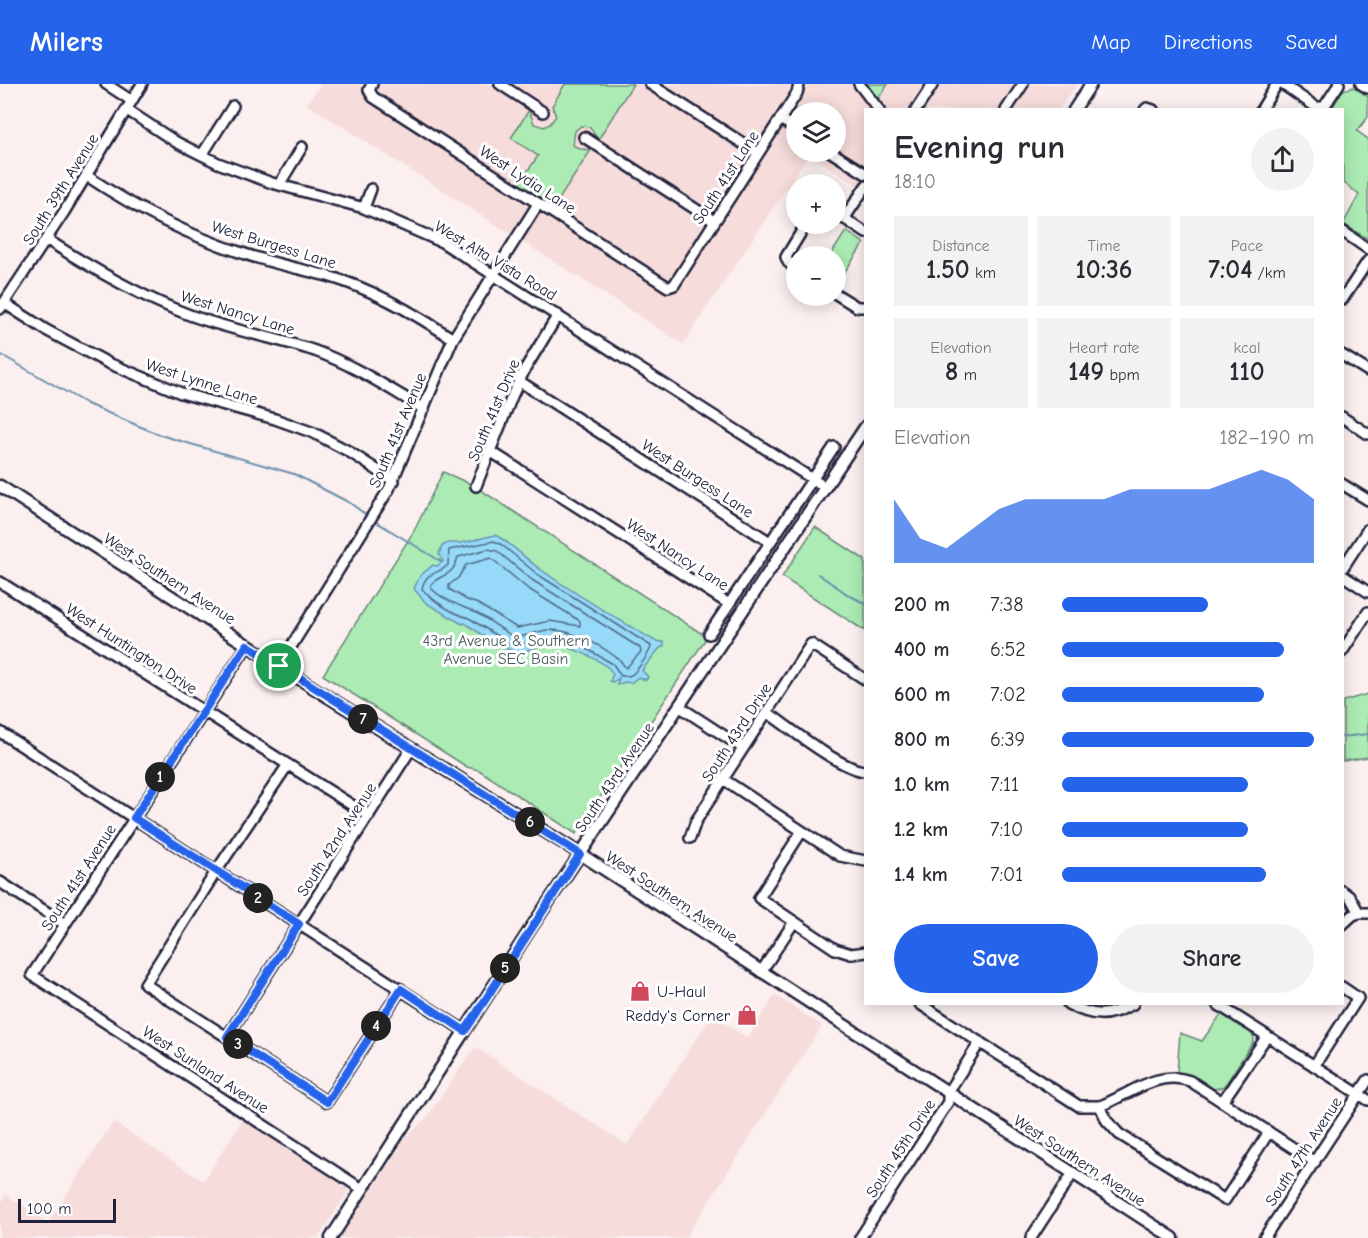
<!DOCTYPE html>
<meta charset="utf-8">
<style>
body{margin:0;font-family:"Comic Neue",sans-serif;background:#f2f2f3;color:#2b2b33;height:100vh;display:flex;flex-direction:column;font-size:22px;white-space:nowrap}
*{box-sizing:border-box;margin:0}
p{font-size:20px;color:#7c7c81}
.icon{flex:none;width:33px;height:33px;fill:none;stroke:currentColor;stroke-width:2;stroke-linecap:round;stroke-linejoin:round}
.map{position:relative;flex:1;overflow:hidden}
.panel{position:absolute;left:864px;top:24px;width:480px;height:897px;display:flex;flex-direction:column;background:#fff;border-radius:0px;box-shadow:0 3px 15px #0003}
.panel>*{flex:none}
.buttons{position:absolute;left:786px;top:18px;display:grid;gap:12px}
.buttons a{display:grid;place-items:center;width:60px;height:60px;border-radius:50%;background:#fff;box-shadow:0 3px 15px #0003;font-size:30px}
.scale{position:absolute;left:18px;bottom:15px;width:98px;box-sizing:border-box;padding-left:6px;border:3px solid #22223b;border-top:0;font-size:16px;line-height:21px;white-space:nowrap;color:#22223b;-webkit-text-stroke:4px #fff;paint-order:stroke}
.pin{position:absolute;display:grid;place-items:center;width:51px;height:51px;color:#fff;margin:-26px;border:3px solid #fff;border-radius:50%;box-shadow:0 2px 6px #0007}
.km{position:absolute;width:30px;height:30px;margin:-15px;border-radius:50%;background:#222;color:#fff;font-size:16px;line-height:30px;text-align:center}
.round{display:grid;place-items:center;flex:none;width:63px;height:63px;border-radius:32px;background:#f2f2f3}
.summary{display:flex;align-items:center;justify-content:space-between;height:102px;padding:0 30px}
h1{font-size:33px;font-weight:700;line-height:45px}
.metrics{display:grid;grid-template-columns:repeat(3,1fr);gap:9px;height:102px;padding:6px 30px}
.metrics div{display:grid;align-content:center;border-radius:0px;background:#f2f2f3;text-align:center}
.metrics b{font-size:26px;font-weight:700}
.metrics small{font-size:16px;font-weight:400}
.metrics p{font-size:16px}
.chart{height:168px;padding:12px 30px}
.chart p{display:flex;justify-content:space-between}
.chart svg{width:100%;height:108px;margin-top:6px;fill:#2563eb;opacity:.7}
.cta{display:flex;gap:12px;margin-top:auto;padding:12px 30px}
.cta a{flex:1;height:69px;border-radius:36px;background:#2563eb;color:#fff;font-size:24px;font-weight:700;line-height:69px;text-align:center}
.cta a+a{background:#f2f2f3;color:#2b2b33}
ul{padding:0 30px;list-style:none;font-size:20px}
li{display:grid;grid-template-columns:96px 72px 1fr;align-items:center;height:45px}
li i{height:15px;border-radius:8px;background:#2563eb}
header{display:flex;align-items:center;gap:36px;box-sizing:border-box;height:84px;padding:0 30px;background:#2563eb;color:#fff}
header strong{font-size:28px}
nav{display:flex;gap:33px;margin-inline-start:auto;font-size:21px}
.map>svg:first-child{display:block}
</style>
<header>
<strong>Milers</strong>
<nav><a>Map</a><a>Directions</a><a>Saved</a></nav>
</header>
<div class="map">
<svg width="1368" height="1154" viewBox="0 0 1368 1154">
<rect width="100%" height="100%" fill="#fbefef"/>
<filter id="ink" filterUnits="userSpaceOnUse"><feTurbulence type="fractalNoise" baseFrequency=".0167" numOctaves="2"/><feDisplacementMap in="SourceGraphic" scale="12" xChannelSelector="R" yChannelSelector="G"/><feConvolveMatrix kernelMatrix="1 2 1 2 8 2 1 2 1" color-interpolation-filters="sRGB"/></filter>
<g filter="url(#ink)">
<path fill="#f6dcdb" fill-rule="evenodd" d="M321,0H1077L1059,25L866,26L865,106L809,70L683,260L307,20ZM796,28H836V68H796Z
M775,911L822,942L685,1154H340L406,1054L427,1033L475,963L627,1061L712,931L748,954Z
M243,1036L350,1104L318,1154H0V1121L6,1111L48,1139L113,1038L203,1097Z"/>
<path fill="#acecb4" stroke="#678778" stroke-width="1.5" d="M565,0H633L598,56L590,43L581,42L575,47L573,61L580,65L591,66L554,123L518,101L538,72L511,54L529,26L534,40L544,43L550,40L556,32L552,22Z
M859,0H888L874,21Z
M1354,3L1368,13V33L1357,47L1368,55V155L1343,140L1359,111L1343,98L1342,26L1332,24L1343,6Z
M846,147L864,159L836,201V172H830Z
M443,388L473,401L707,553L576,750L479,686L467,683L323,591L414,447Z
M815,443L865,476V547L782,493Z
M1368,610V673L1343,677V617Z
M1222,929L1249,947L1254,953L1253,958L1227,998L1223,1003L1214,1005L1198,994L1177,988L1180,949L1202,957Z"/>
<path fill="#96d9f8" stroke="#6890ac" stroke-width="1.5" d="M495,451C512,459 524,474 540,485C576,511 616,534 655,557L664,558V562L659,565L642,586L648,593L646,596L638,593L631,599L625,598L617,601L619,594L613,598L610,597L613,590C606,576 566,561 551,560C540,560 530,567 519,568C505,568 477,547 465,539L462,540L426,519L414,505L420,492L433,481L437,482L443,477L439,470L442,462L448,459H461Z"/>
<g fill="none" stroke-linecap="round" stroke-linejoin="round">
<path stroke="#506b87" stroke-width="1.5" d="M494,457L502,461L537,490L651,562C651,567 636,589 631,591C629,592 623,592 621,592L613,580L587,565L568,557L549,554L518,561L508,559L469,534C453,530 433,517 422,505C425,487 438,491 448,481L449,466Z
M488,465L497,467L532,496L640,564L641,568L626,584C623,581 621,576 617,574C599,560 571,545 548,546C536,547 523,555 512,552C499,544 486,533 472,527C459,521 441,515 431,504V500C444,488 452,494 458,473Z
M491,474L527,504L580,537V542L550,537L517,544L478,520L467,516L449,505V501L458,494L466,481Z"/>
<path stroke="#6890ac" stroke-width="2" d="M0,270L87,320L160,351L294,390L350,419L369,433
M373,436L442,478
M818,490L847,510L866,520
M1342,653L1368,650"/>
<g stroke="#22223b" stroke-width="14">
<path id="minor" d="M106,0L132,17
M372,0L369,6L373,13L668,203L674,201L797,9L799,1L798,0
M500,0L543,28
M650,0L758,69
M859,0L879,26
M1282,0L1316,23H1324L1339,0
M1361,0L1368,4
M127,26L176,58L218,79L272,99L364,124L442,158L825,403
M916,26L933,0
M1006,26L1023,0
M1145,26L1147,24L1153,26
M1261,26L1277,0
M780,35L796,45
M584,53L714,137
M831,68L866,90
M202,71L233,22
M87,92C135,124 187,151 242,169C271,179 301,185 331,193C374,206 416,230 453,255
M279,101L302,63
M364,124L371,105
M836,129L866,149
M844,135L866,102
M1342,147L1368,165
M46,155C91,184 137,211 187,230C229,246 273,253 315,267C354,281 388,304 424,325
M796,185L788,178L786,173L806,140
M836,210L857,223H866
M1342,216L1368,177
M4,219L46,246L108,279L181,309L275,335L314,349L348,367L394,397
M0,225L64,128L142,0
M1342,271L1368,287
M519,297L770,458
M1342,333L1368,350
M490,367L729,520
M1342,400L1368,416
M476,402L513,310L525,285L558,231
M1342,485L1368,445
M1342,491L1368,508
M0,498L369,732
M709,550L834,363
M247,562L32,891L362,1105
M1342,568L1368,528
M279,582L389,405L453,255L538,120
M680,623L743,664
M767,628C788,643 843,687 866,687
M0,648L465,947
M287,682L217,786L145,900L327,1018L401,905
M723,695L840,772L866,777
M802,747L759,814L835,865L851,870L866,868
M690,754L696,737L811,560L866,596
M0,798L65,840
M1342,807L1350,813L1359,829H1368
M1342,841L1353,831L1359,829
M761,888L794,838
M920,920L1079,1022H1100L1107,1037L1119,1050L1225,1116L1269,1048
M1068,920C1093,933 1107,934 1133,920
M1217,920L1368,1016
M227,953L411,665
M1314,982L1358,914L1342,903
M1222,1018L1267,952
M1100,1022C1129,1011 1158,985 1190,997L1315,1078
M860,1154L948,1018V1008L980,958
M1031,1154L1073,1089
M1264,1154L1368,996"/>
</g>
<g stroke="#22223b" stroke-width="15">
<path id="major" d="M1074,26L1091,0
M0,402L317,606L568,762L1173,1154
M331,1154L531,844L866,342"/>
</g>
<use href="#minor" stroke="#fff" stroke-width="9"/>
<use href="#major" stroke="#fff" stroke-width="10"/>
</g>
</g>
<g fill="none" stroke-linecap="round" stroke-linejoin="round" filter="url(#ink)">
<g stroke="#fff" stroke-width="12">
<path id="route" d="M247,561L580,770L465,947L401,905L327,1018L227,953L299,840L134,734Z"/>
</g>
<use href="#route" stroke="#2563eb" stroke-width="8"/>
</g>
<defs>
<g id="shop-bare" transform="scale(1.62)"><path d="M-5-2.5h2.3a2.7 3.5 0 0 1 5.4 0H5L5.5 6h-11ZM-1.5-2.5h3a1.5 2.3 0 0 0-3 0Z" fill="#d1495b" stroke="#fff" stroke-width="2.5" paint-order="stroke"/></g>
</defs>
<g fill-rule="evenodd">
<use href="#shop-bare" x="640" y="907"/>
<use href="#shop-bare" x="747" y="931"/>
</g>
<g text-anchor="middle" stroke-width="6" stroke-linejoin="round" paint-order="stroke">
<g font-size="16" fill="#22223b" stroke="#fff">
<text transform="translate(725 93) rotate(-57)" y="6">South 41st Lane</text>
<text transform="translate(528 95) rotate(33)" y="6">West Lydia Lane</text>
<text transform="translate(60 105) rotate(-58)" y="6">South 39th Avenue</text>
<text transform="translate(274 160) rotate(17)" y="6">West Burgess Lane</text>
<text transform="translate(496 176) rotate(31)" y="6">West Alta Vista Road</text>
<text transform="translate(238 228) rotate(17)" y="6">West Nancy Lane</text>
<text transform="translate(202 297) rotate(18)" y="6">West Lynne Lane</text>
<text transform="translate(493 326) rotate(-67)" y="6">South 41st Drive</text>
<text transform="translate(397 346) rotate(-67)" y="6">South 41st Avenue</text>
<text transform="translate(698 394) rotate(33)" y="6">West Burgess Lane</text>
<text transform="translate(678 470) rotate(33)" y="6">West Nancy Lane</text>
<text transform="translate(170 494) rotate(33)" y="6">West Southern Avenue</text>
<text transform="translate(132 564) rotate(33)" y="6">West Huntington Drive</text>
<text transform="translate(736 648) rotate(-57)" y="6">South 43rd Drive</text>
<text transform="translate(614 693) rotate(-56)" y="6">South 43rd Avenue</text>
<text transform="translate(336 755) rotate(-57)" y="6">South 42nd Avenue</text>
<text transform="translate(78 793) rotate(-57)" y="6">South 41st Avenue</text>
<text transform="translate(672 812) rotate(33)" y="6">West Southern Avenue</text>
<text transform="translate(206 985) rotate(33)" y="6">West Sunland Avenue</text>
<text transform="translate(900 1064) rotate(-57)" y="6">South 45th Drive</text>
<text transform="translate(1303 1067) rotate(-57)" y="6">South 47th Avenue</text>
<text transform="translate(1080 1076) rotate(33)" y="6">West Southern Avenue</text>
</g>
<g font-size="16" fill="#4b5f5f" stroke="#fff">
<text x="506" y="562">43rd Avenue &amp; Southern<tspan x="506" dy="18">Avenue SEC Basin</tspan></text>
</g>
<g font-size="16" fill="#22223b" stroke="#fff" text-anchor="start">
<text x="657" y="913">U-Haul</text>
<text x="730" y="937" text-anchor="end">Reddy's Corner</text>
</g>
</g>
</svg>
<div class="buttons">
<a><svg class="icon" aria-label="layers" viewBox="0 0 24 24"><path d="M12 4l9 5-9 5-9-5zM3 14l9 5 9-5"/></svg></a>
<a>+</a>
<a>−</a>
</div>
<div class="scale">100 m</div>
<div class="pin" style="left:279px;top:582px;background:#1e9e55"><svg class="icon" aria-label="arrive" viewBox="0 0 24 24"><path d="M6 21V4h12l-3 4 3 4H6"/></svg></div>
<b class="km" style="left:160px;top:693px">1</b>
<b class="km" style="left:258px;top:814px">2</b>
<b class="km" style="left:238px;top:960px">3</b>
<b class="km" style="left:376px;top:942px">4</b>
<b class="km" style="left:505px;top:884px">5</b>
<b class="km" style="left:530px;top:738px">6</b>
<b class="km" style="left:363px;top:635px">7</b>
<section class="panel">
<div class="summary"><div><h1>Evening run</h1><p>18:10</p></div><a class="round"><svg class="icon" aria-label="share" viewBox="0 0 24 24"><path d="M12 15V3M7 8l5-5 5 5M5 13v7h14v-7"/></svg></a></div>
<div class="metrics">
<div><p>Distance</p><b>1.50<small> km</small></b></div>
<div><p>Time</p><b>10:36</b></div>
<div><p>Pace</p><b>7:04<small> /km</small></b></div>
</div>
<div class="metrics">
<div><p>Elevation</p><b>8<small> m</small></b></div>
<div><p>Heart rate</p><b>149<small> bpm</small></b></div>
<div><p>kcal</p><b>110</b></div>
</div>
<div class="chart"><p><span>Elevation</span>182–190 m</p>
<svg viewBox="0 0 160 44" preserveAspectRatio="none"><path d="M0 44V18L10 34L20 38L30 30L40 22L50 18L60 18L70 18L80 18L90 14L100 14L110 14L120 14L130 10L140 6L150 10L160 18V44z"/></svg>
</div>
<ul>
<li><b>200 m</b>7:38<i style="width:58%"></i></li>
<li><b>400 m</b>6:52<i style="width:88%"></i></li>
<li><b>600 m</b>7:02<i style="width:80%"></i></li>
<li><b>800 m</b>6:39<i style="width:100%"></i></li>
<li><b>1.0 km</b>7:11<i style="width:74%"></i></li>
<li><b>1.2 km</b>7:10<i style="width:74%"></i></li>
<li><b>1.4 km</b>7:01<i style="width:81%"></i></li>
</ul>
<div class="cta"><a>Save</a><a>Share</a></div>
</section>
</div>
